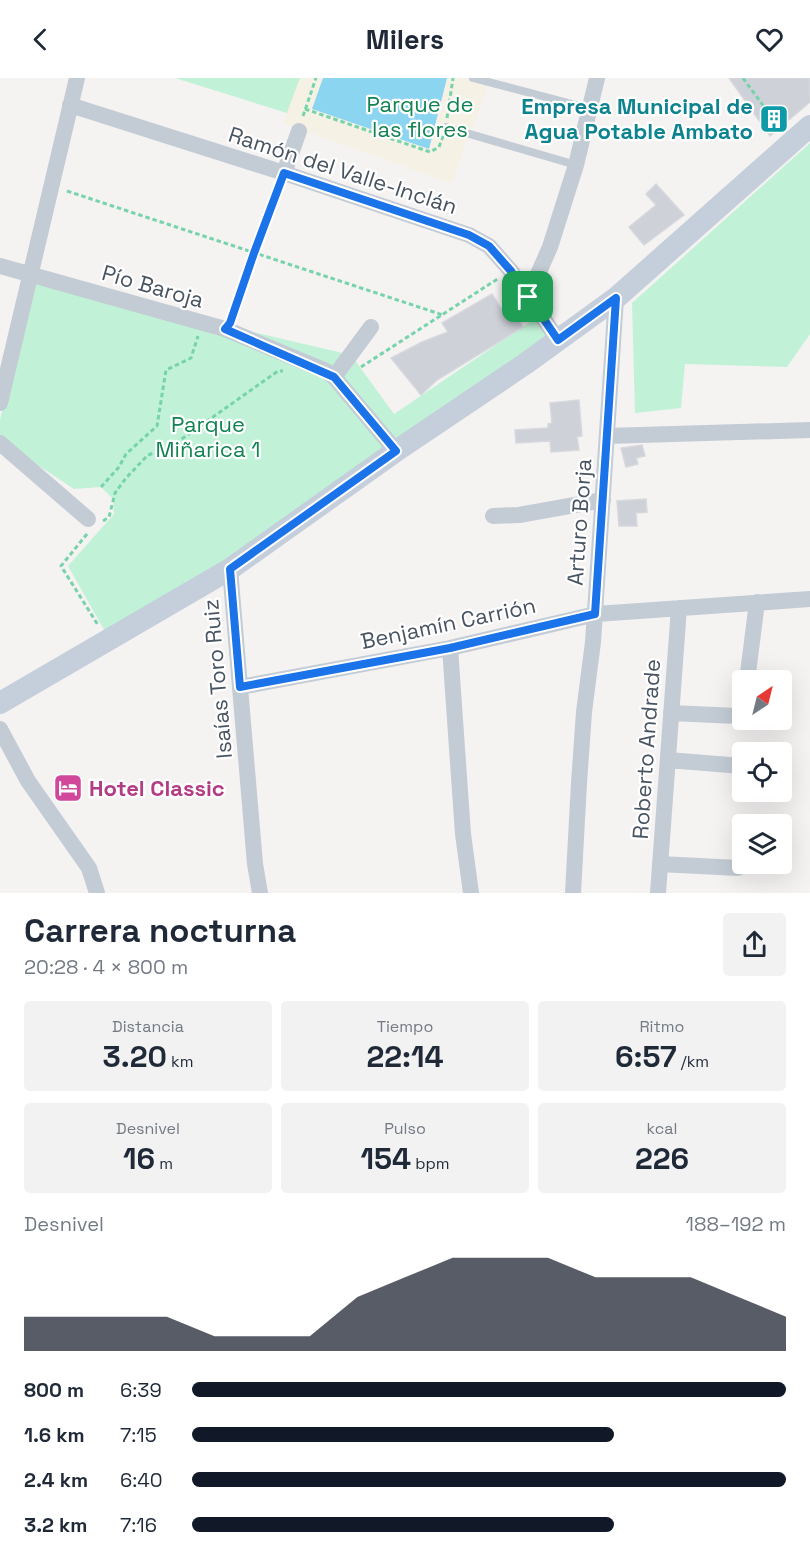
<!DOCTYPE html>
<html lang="es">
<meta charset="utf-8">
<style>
body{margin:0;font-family:"Space Grotesk",sans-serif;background:#f2f2f3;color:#1f2937;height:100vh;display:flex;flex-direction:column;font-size:22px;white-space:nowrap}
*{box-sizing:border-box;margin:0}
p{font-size:20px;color:#747a83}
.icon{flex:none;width:33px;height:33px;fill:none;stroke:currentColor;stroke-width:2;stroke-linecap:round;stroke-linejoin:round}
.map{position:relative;height:815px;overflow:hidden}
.side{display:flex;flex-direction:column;background:#fff;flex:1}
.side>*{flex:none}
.needle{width:39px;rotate:35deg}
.tools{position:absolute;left:732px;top:592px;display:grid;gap:12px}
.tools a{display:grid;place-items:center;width:60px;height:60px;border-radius:6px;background:#fff;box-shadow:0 6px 24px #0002;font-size:30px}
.pin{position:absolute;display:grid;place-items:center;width:51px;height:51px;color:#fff;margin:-26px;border-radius:12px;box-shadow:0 3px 9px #0006}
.round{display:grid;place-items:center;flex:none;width:63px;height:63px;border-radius:6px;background:#f2f2f3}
.overview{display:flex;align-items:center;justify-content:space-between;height:102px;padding:0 24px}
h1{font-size:33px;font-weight:600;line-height:45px}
.figures{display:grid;grid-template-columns:repeat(3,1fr);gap:9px;height:102px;padding:6px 24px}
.figures div{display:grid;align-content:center;border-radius:6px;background:#f2f2f3;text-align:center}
.figures b{font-size:30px;font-weight:600}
.figures small{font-size:16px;font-weight:400}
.figures p{font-size:16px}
.chart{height:168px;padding:12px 24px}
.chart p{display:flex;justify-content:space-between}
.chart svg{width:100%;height:108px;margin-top:6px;fill:#111827;opacity:.7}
ul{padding:0 24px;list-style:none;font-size:20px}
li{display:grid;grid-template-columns:96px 72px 1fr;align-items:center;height:45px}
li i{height:15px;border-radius:8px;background:#111827}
header{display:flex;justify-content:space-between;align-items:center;height:78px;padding:0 24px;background:#fff;font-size:27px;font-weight:600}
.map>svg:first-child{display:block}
</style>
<header><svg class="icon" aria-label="back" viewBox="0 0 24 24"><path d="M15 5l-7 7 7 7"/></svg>Milers<svg class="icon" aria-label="heart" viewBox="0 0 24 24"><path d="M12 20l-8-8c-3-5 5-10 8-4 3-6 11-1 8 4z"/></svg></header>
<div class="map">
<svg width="810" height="815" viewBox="0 0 810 815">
<rect width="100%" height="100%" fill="#f5f2f2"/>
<path fill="#c1f2d7" d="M175,0H472L319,45Z
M810,65V256L787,289L685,286L681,330L635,335L632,225Z
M34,203L351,277L394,336L536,240L551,261L332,416L107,557L68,488L114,436L113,421L101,409L74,411L0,362V342Z"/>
<path fill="#f5f1e4" d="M300,0H491L451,105L283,45Z"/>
<path fill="#8cd5f1" d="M323,0H447L429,71L312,31Z"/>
<path fill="#ced1d7" stroke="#d6d8de" stroke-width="1.5" d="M729,0H810V24L770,58Z
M656,106L684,137L644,167L629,149L656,127L646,116Z
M492,216L503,234L510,229L523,249L437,302L421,317L391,280L422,264L448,254L442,245Z
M579,322L582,358L577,359L579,372L551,374L550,363L516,365L515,352L548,350V346L552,345L550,325Z
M642,367L645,378L636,380L638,386L626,389L621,370Z
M646,421L647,434L636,435L637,448H619L617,423Z"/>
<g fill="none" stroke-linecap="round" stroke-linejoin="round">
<path stroke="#76d3ab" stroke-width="3" stroke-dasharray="4.5 3" stroke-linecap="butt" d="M743,0L781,52
M305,31L430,74L439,69L443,58
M303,38L316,0
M447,40L453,0
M67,113L443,237
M233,237L254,175L279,108
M361,289L499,200
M101,409L119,389L126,376L157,348L166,292L191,280L198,258
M103,443L109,439L115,415L126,400L148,377L169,370L278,293H283
M87,456L61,488L98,547"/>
<path stroke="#c3cbd4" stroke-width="8" d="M473,0L591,31
M446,49L576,87"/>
<path stroke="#c3cbd4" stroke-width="16" d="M70,27L284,95L469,157L489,168L511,193L558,262
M284,95L299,53
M0,188L225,251L326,293L334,299L396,373
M528,219L550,169L576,87L597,0
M334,299L371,249
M0,325L77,0
M607,358L810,352
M0,365L88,441
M493,438L519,437L603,422
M230,491L255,786L260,815
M450,570L463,756L471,815
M747,603L757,524
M240,609L450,570L596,536L810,521
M671,635L737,638L742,635
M0,651L28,703L89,790L97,815
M668,682L742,688
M660,786L738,790
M573,815L579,705L584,634L593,564L616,220
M658,815L679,530"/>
<path stroke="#c5cedb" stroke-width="22" d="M0,625L230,491L396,373L525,286L616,220L810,48"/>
</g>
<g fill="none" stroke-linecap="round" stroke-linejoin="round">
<g stroke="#fff" stroke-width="12">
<path id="route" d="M284,95L469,157L489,168L511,193L558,262L616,220L595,536L450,570L240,609L230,491L396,373L334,299L225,251L230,245L254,175Z"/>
</g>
<use href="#route" stroke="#1a73e8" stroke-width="8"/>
</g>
<defs>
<g id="building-square" transform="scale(1.5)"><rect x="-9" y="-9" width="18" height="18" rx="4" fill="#0f9aa8" stroke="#fff"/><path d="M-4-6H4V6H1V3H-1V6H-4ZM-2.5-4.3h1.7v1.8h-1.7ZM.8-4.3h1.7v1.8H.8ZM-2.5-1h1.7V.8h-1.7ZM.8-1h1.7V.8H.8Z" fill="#fff"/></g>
<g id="hotel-square" transform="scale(1.5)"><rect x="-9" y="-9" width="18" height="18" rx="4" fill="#d1479c" stroke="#fff"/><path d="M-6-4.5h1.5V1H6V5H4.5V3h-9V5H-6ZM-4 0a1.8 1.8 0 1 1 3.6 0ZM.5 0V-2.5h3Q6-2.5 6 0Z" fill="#fff"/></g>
</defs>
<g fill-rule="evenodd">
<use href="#building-square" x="774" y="41"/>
<use href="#hotel-square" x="68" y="710"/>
</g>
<g text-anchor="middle" stroke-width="4.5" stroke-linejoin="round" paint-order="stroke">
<g font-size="22" fill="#138353" stroke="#fff">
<text x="420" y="34">Parque de<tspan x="420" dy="25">las flores</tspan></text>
<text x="208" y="354">Parque<tspan x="208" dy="25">Miñarica 1</tspan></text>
</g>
<g font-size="22" font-weight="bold" fill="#0d838f" stroke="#fff" text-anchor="end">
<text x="753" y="36">Empresa Municipal de<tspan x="753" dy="25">Agua Potable Ambato</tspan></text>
</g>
<g font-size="22" fill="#495461" stroke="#fff">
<text transform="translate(343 92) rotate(18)" y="8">Ramón del Valle-Inclán</text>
<text transform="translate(153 208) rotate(16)" y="8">Pío Baroja</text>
<text transform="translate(579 444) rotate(-86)" y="8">Arturo Borja</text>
<text transform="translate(448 545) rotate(-12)" y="8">Benjamín Carrión</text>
<text transform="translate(217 601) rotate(-95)" y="8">Isaías Toro Ruiz</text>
<text transform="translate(646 671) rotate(-86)" y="8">Roberto Andrade</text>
</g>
<g font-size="22" font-weight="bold" fill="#b23c85" stroke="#fff" text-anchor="start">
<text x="89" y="718">Hotel Classic</text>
</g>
</g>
</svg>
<div class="tools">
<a><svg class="needle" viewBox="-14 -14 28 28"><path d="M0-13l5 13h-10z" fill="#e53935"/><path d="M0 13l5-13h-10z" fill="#747a83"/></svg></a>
<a><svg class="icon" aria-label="locate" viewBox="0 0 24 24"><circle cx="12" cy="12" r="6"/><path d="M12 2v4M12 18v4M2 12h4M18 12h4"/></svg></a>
<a><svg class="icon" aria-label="layers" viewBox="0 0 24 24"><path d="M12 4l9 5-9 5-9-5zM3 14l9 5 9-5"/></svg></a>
</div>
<div class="pin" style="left:528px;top:219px;background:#1e9e55"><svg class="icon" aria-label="arrive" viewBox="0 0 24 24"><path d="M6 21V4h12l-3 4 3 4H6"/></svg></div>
</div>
<section class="side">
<div class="overview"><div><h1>Carrera nocturna</h1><p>20:28 · 4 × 800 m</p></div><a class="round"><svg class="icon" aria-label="share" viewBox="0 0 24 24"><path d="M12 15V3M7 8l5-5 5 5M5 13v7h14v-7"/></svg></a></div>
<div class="figures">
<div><p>Distancia</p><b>3.20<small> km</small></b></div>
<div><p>Tiempo</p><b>22:14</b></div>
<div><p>Ritmo</p><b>6:57<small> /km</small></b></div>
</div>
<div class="figures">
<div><p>Desnivel</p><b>16<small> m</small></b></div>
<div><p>Pulso</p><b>154<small> bpm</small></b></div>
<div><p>kcal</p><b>226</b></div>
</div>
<div class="chart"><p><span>Desnivel</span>188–192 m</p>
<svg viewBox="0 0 160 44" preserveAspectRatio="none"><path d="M0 44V30L10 30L20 30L30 30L40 38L50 38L60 38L70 22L80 14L90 6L100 6L110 6L120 14L130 14L140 14L150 22L160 30V44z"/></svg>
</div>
<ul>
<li><b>800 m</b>6:39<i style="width:100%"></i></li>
<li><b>1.6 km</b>7:15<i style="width:71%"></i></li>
<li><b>2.4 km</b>6:40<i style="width:100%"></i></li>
<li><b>3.2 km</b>7:16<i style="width:71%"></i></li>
</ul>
</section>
